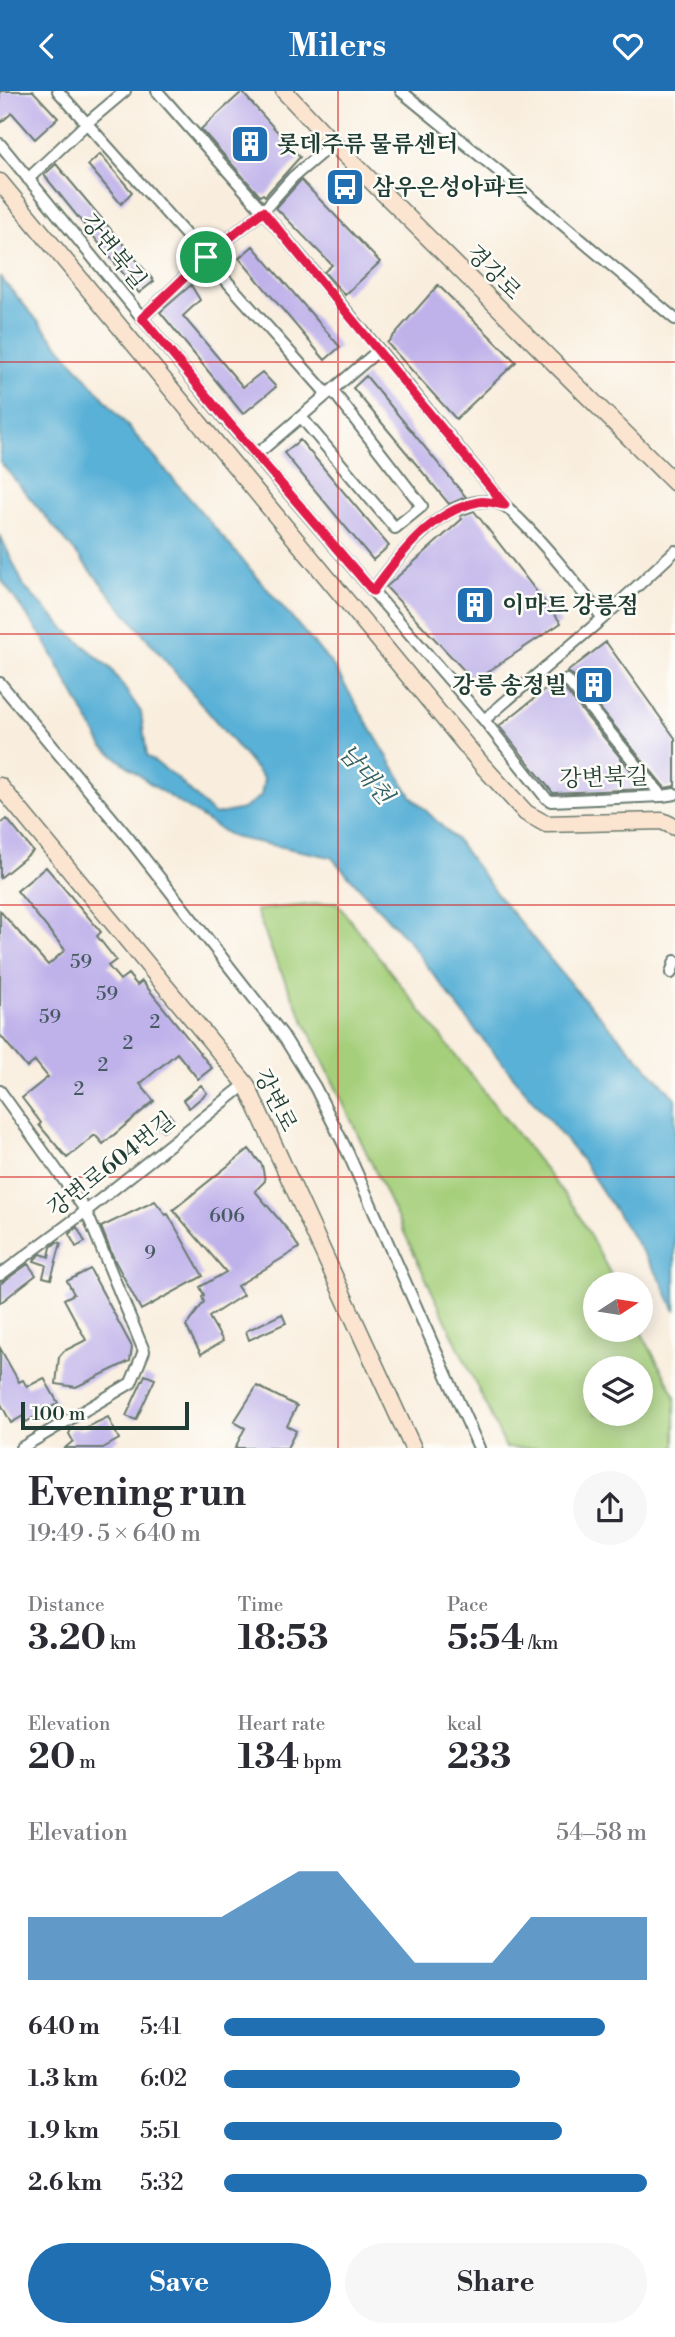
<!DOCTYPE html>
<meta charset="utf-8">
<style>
body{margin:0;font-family:"Libre Bodoni","Noto Serif KR",serif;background:#f7f7f7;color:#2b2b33;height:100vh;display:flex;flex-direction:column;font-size:26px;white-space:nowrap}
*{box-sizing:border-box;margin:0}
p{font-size:23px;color:#7c7c81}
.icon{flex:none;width:38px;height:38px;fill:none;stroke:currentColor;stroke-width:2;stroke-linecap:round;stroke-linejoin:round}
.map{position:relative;height:1357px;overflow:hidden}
.side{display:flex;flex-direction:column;background:#fff;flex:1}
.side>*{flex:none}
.needle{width:46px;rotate:78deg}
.fabs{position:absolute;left:583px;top:1181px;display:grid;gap:14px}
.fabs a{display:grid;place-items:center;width:70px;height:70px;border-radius:50%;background:#fff;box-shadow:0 4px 18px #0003;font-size:35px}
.scale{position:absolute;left:21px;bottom:18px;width:168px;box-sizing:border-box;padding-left:7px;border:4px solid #1f3d34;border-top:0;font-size:19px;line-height:24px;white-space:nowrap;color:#1f3d34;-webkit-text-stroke:5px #fdfcf7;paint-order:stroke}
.pin{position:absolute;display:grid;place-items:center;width:60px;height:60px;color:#fff;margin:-30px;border:4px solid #fff;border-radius:50%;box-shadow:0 2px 7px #0007}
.round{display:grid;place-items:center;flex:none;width:74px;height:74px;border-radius:37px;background:#f7f7f7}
.overview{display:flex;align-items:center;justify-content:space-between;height:119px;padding:0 28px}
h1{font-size:38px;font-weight:700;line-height:52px}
.figures{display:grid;grid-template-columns:repeat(3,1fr);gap:10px;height:119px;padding:7px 28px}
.figures div{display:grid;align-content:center}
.figures b{font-size:35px;font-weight:700}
.figures small{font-size:19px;font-weight:400}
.figures p{font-size:19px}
.chart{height:196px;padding:14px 28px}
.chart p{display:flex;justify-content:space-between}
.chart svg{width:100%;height:126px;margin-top:7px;fill:#1f6fb2;opacity:.7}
.action{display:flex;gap:14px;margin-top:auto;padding:14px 28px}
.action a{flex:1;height:80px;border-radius:42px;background:#1f6fb2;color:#fff;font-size:28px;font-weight:700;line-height:80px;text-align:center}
.action a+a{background:#f7f7f7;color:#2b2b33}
ul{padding:0 28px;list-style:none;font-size:23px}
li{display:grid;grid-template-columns:112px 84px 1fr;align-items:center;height:52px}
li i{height:18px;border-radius:9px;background:#1f6fb2}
header{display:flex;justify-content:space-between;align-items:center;height:91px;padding:0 28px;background:#1f6fb2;color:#fff;font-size:32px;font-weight:700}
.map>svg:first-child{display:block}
</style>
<header><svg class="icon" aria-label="back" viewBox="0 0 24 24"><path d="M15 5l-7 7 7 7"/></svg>Milers<svg class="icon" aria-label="heart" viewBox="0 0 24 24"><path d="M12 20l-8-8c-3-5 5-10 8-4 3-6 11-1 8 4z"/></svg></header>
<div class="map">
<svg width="675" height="1357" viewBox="0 0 675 1357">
<rect width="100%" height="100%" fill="#fdfcf7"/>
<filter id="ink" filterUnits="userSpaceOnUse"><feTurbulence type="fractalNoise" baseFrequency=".0143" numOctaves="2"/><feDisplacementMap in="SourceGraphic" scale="14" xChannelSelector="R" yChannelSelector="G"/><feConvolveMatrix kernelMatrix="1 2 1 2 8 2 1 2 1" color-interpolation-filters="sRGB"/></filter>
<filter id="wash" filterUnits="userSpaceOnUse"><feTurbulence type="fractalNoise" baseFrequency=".00686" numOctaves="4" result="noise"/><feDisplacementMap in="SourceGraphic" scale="28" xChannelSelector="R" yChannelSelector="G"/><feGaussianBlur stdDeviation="1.57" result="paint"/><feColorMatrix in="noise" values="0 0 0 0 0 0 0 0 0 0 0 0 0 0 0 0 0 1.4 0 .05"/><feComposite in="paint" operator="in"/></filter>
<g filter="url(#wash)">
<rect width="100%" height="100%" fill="#f9eede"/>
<path fill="#a5cf7a" stroke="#628657" stroke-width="2" fill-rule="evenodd" d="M336,811L575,1117L616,1193L595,1194V1239H640L675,1304V1357H506L275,868L256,819ZM595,1278H640V1323H595Z"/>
<path fill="#5ab1d7" stroke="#3c7786" stroke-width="2" d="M0,186L334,576L411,705L457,750L499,806L573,896L675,1007V1220L661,1189L581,1068L477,941L406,847L331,766L232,746L152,694L103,656L43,547L0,487V444L25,497L66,539L111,578L141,621L147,665L177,687L214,724L243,718L261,705L264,688L0,371Z"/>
<g id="blocks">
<path fill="#bfb2ea" d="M0,0H33L58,27L35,48L12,22L0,32Z
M242,1L300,66L265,105L263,103L260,105L201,38Z
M100,63L132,101L121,113L88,74Z
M56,73L154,190L139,202L44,84Z
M301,89L380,171L345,204L324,181L332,174L276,117Z
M253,155L340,256L325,269L239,167Z
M191,194L200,209L183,225L243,296L262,281L276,296L243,323L160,221Z
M438,194L516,271L456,328L387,252Z
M366,285L466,406L449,413L353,297Z
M300,349L389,455L373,469L284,362Z
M474,420L561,532L474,590L386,496L462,428L460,425Z
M606,551L675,647V695L665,697L573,584L567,581Z
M559,588L561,594L646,698L553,702L499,635Z
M7,728L33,760L0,787V733Z
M46,776L101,841L97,845L116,869L108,875L120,889L128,883L137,894L142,890L212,977L198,988L177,962L140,993L154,1010L103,1053L95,1044L67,1067L39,1034L41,1032L22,1007L48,986L35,970L27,977L0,944V820L48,874L65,859L17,800Z
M201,994L207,1002L189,1017L183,1009Z
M169,1023L175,1031L163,1040L157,1033Z
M249,1058L262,1074L265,1090L255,1100L288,1139L299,1157L237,1195L243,1204L209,1226L223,1250L201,1263L186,1235L204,1211L202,1206L204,1204L200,1196L226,1181L173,1119Z
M155,1110L166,1124L168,1123L203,1185L141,1219L114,1168L101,1136Z
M77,1136L85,1151L76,1156L69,1143Z
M57,1151L61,1152L51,1188L43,1186L46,1174L34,1170L35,1168L41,1163L49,1166L51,1156Z
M28,1173L36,1184L0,1212V1193Z
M90,1178L132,1256L130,1270L76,1296L56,1293L59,1266L64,1260L86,1249L64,1208L74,1203L67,1190Z
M282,1223L286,1232L249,1249L246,1240Z
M0,1257L19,1291L23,1289L27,1296L44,1287L58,1312L26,1331L23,1325L11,1332L0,1311Z
M145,1284L155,1288L136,1329L126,1325Z
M257,1295L297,1315L287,1335L296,1340L287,1357H235L245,1337L234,1331Z
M108,1326L119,1348L103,1357H65L73,1350L69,1343L71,1338L76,1337L81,1339Z"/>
</g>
</g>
<g filter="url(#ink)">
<use href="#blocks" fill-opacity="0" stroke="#6b7b70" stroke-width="2"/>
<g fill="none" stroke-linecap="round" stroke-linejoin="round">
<g stroke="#6b7b70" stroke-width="14">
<path id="street" d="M58,0L327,303
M157,0L263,120L379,259L256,364
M401,0L529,105L675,228
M0,53L228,332L484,629L546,707L551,710L662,705L675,703
M28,88L87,32L125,0
M142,227L206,166L263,120L293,86L333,52
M379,259L505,414
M301,326L395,437L422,415L332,299
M373,500C397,466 454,393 503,414C509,416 514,424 519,428C550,459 576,493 603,527
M567,589L662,705
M0,592L130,749L282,943L315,996L348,1062L479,1357
M484,629L603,527L675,460
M671,882L675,870
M0,1000L86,1120L144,1260L131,1292L21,1357
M0,1184L86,1120L246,993"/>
</g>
<g stroke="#6b7b70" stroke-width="19">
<path id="secondary" d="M284,0L333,52L675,392
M0,91L483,675L526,722L546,733L662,730L675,736
M0,695L246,993L413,1357"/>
</g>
<use href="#street" stroke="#fff" stroke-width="10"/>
<use href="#secondary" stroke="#fce5d0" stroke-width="16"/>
</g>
</g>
<g fill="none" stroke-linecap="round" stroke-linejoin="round" filter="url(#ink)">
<g stroke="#fff" stroke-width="14">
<path id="route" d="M263,120L505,414C497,413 486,409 478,411C432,420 399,464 373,500L229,332L142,227L206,166Z"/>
</g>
<use href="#route" stroke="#e11d48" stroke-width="9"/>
</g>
<path fill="none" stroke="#d62828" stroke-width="2" stroke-opacity="0.55" d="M338,0V1357M0,271H675M0,543H675M0,814H675M0,1086H675"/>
<defs>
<g id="building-square" transform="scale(2.0125)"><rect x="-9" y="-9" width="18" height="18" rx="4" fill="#1f6fb2" stroke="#fdfcf7"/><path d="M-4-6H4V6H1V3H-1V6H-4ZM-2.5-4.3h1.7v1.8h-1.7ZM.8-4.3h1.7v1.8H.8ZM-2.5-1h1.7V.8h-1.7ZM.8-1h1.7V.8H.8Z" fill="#fff"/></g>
<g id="bus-square" transform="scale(2.0125)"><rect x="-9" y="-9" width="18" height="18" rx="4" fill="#1f6fb2" stroke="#fdfcf7"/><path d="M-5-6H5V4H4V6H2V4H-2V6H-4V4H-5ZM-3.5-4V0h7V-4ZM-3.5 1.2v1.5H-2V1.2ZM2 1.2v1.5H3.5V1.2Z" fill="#fff"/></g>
</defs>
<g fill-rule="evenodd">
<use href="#building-square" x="250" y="53"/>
<use href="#bus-square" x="345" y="96"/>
<use href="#building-square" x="475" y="514"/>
<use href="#building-square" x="594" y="594"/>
</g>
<g text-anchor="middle" stroke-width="5" stroke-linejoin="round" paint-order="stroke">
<g font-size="19" fill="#475a62">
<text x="81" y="877">59</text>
<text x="107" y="909">59</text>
<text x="50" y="932">59</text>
<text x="155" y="937">2</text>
<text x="128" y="958">2</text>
<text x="103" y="980">2</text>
<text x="79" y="1004">2</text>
<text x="227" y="1131">606</text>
<text x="150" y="1168">9</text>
</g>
<g font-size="23" font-weight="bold" fill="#1f3d34" stroke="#fdfcf7" text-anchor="start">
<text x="277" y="61">롯데주류 물류센터</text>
<text x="372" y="104">삼우은성아파트</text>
<text x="502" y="522">이마트 강릉점</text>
<text x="567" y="602" text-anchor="end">강릉 송정빌</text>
</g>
<g font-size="23" fill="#1f3d34" stroke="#fdfcf7">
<text transform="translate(114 160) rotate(51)" y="8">강변북길</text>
<text transform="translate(494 181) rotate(45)" y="8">경강로</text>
<text transform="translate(604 686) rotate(-2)" y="8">강변북길</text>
<text transform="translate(276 1009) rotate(63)" y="8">강변로</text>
<text transform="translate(111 1073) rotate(-38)" y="8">강변로604번길</text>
</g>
<g font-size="24" font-style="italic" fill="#316065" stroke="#fdfcf7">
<text transform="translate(366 683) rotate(50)" y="8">남대천</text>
</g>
</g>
</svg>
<div class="fabs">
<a><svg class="needle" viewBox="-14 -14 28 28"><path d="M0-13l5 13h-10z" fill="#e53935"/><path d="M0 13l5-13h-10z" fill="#7c7c81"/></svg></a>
<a><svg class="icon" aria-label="layers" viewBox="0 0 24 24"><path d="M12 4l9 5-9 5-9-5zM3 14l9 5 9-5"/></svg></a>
</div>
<div class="scale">100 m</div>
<div class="pin" style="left:206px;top:166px;background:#1e9e55"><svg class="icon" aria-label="arrive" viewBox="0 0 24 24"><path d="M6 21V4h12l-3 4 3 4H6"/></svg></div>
</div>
<section class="side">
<div class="overview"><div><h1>Evening run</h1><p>19:49 · 5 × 640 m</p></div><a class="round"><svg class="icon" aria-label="share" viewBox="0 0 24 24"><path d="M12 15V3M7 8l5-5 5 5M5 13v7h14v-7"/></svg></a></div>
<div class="figures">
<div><p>Distance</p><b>3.20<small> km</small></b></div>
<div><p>Time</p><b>18:53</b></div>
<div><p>Pace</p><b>5:54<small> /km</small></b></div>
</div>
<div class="figures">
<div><p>Elevation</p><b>20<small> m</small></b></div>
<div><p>Heart rate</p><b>134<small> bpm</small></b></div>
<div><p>kcal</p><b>233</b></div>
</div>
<div class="chart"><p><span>Elevation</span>54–58 m</p>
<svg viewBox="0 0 160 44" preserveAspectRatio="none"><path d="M0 44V22L10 22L20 22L30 22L40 22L50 22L60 14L70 6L80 6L90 22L100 38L110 38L120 38L130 22L140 22L150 22L160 22V44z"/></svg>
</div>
<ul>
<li><b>640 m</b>5:41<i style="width:90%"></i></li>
<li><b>1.3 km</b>6:02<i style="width:70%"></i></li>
<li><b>1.9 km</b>5:51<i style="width:80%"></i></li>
<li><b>2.6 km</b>5:32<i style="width:100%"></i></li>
</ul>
<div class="action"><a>Save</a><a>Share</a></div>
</section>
